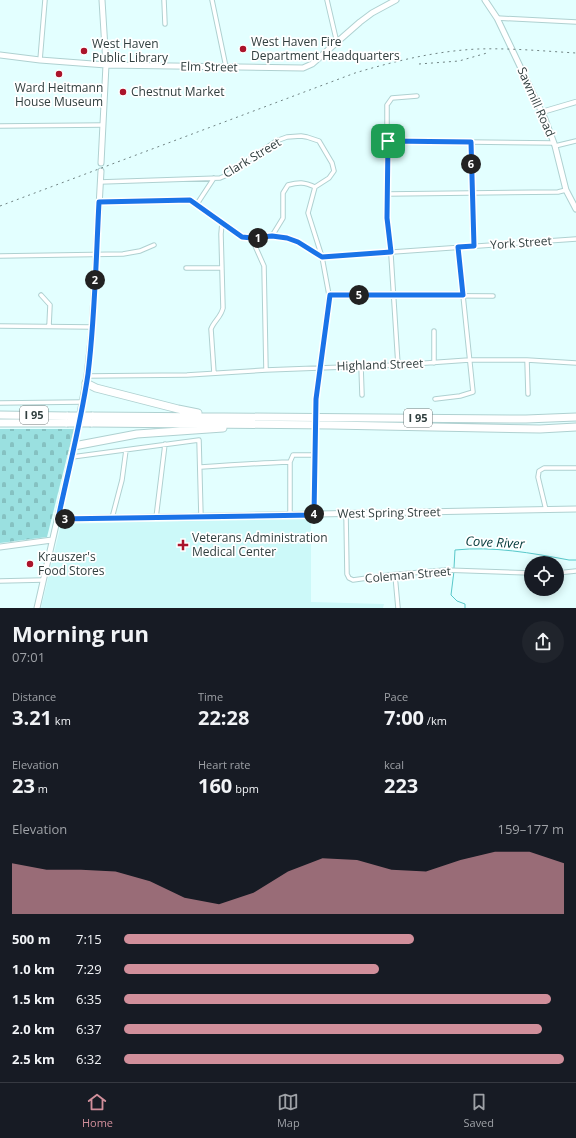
<!DOCTYPE html>
<meta charset="utf-8">
<style>
body{margin:0;font-family:"Open Sans",sans-serif;background:#20242c;color:#f1f3f6;height:100vh;display:flex;flex-direction:column;font-size:15px;white-space:nowrap}
*{box-sizing:border-box;margin:0}
p{font-size:13px;color:#9ea1a6}
.icon{flex:none;width:22px;height:22px;fill:none;stroke:currentColor;stroke-width:2;stroke-linecap:round;stroke-linejoin:round}
.map{position:relative;height:608px;overflow:hidden}
.side{display:flex;flex-direction:column;background:#171b24;flex:1}
.side>*{flex:none}
.tools{position:absolute;left:524px;top:556px;display:grid;gap:8px}
.tools a{display:grid;place-items:center;width:40px;height:40px;border-radius:50%;background:#171b24;box-shadow:0 2px 10px #0003;font-size:20px}
.pin{position:absolute;display:grid;place-items:center;width:34px;height:34px;color:#fff;margin:-17px;border-radius:8px;box-shadow:0 2px 6px #0006}
.km{position:absolute;width:20px;height:20px;margin:-10px;border-radius:50%;background:#222;color:#fff;font-size:11px;line-height:20px;text-align:center}
.round{display:grid;place-items:center;flex:none;width:42px;height:42px;border-radius:21px;background:#20242c}
.headline{display:flex;align-items:center;justify-content:space-between;height:68px;padding:0 12px}
h1{font-size:22px;font-weight:700;line-height:30px}
.stats{display:grid;grid-template-columns:repeat(3,1fr);gap:6px;height:68px;padding:4px 12px}
.stats div{display:grid;align-content:center}
.stats b{font-size:20px;font-weight:700}
.stats small{font-size:11px;font-weight:400}
.stats p{font-size:11px}
.chart{height:112px;padding:8px 12px}
.chart p{display:flex;justify-content:space-between}
.chart svg{width:100%;height:72px;margin-top:4px;fill:#d18f9b;opacity:.7}
ul{padding:0 12px;list-style:none;font-size:13px}
li{display:grid;grid-template-columns:64px 48px 1fr;align-items:center;height:30px}
li i{height:10px;border-radius:5px;background:#d18f9b}
.menu{display:flex;justify-content:space-around;align-items:center;height:56px;border-top:1px solid #363941;background:#171b24;font-size:11px;color:#9ea1a6}
.menu a{display:grid;justify-items:center;gap:2px}
.menu .selected{color:#d18f9b}
.map>svg:first-child{display:block}
</style>
<div class="map">
<svg width="576" height="608" viewBox="0 0 576 608">
<defs>
<pattern id="cemetery-stones" width="16" height="16" patternUnits="userSpaceOnUse"><rect width="16" height="16" fill="#9ae0e0"/><path d="M2 7V4a2 2 0 0 1 4 0v3zM10 15v-3a2 2 0 0 1 4 0v3z" fill="#85c1c1"/></pattern>
</defs>
<rect width="100%" height="100%" fill="#e3ffff"/>
<path fill="#ccf9f9" d="M311,518V602L384,604L383,608H41L61,524Z"/>
<path fill="url(#cemetery-stones)" d="M0,429H74L47,537L0,543Z"/>
<g fill="none" stroke-linecap="round" stroke-linejoin="round">
<path stroke="#59c8ca" stroke-width="1" d="M454,568L455,550C493,546 532,553 569,560H576
M454,571L451,595L457,601L465,604V608"/>
<g stroke="#afd1d1" stroke-width="5.5">
<path id="minor" d="M164,0L165,24
M212,0L226,67
M327,0L337,43
M497,18L576,22
M40,60L45,0
M0,126L103,125
M387,141L554,143
M471,142L473,246
M555,146L576,141
M100,182L220,178L227,175L276,141L287,137L301,136L307,137L319,141L332,163L334,171L329,178L315,187
M388,194L558,192L566,190
M99,201L190,200L242,237C253,240 263,236 273,236C292,237 307,247 322,257L576,239
M197,204L214,178
M272,236L283,218V193L288,185C299,182 304,182 315,187L308,213L322,257L329,295L316,399
M252,239L264,266L266,370
M0,256L123,254L140,251L154,245
M186,268H222
M41,295L50,305L49,326
M329,295L493,296
M0,326L92,327
M434,331V363
M527,360L528,394
M398,365L391,255L387,218V105L392,98L417,96
M361,366L362,395
M214,373L211,329C214,321 221,317 223,308L221,234L222,223
M87,376L187,375L266,370L398,365L469,360H527L576,363
M435,399L460,396L473,392L458,247
M0,403L83,402
M72,457L199,440L201,517
M201,467C230,465 260,463 290,462
M546,510L538,477L539,471L544,468H576
M346,514L347,574L349,578L353,580L389,575L445,570L531,573
M290,515V462L293,455H315
M314,515L315,437
M112,518L122,480L126,450
M156,518L165,444
M557,573L576,571
M395,575L398,608
M0,581L43,580"/>
</g>
<g stroke="#afd1d1" stroke-width="6">
<path id="tertiary" d="M542,112L576,102"/>
</g>
<g stroke="#afd1d1" stroke-width="7">
<path id="secondary" d="M485,0L497,18L508,41L545,119L555,146L566,190L576,209
M0,55L40,60L106,65L303,68L312,64L360,22L372,13L396,0
M101,163L106,65L102,0
M58,519L576,509
M0,547L52,540
M37,608L74,446L87,376L92,331L101,171"/>
</g>
<g stroke="#afd1d1" stroke-width="9">
<path id="motorway" d="M86,383L96,388L178,409L198,413
M0,415L68,416
M92,416L526,419L576,417
M0,423H67
M91,423L331,425L540,429L576,427
M74,446L137,434L223,428"/>
</g>
<use href="#minor" stroke="#fff" stroke-width="3.5"/>
<use href="#tertiary" stroke="#fff" stroke-width="4.5"/>
<use href="#secondary" stroke="#fff" stroke-width="5"/>
<use href="#motorway" stroke="#fff" stroke-width="7"/>
<path stroke="#708383" stroke-width="1" stroke-dasharray="2 4" stroke-linecap="butt" d="M419,64L459,61L487,53
M0,206L355,73C395,61 436,51 478,49C511,48 543,51 576,53"/>
<g stroke="#afd1d1" stroke-width="5.5" stroke-linecap="butt">
<path id="minor-bridge" d="M315,437L316,399"/>
</g>
<g stroke="#afd1d1" stroke-width="9" stroke-linecap="butt">
<path id="motorway-bridge" d="M68,416H92
M67,423H91"/>
</g>
<use href="#minor-bridge" stroke="#fff" stroke-width="3.5"/>
<use href="#motorway-bridge" stroke="#fff" stroke-width="7"/>
</g>
<g fill="none" stroke-linecap="round" stroke-linejoin="round">
<g stroke="#fff" stroke-width="8">
<path id="route" d="M388,141L471,142L474,246L458,247L463,295H330L316,399L314,515L58,519C68,471 81,423 88,374C95,317 96,259 99,202L190,200L242,237L252,238L272,236L287,238L298,242L322,257L391,252L387,218Z"/>
</g>
<use href="#route" stroke="#1a73e8" stroke-width="5"/>
</g>
<g fill="#aa142b" stroke="#fff" stroke-width="1.5">
<circle cx="243" cy="49" r="4"/>
<circle cx="84" cy="51" r="4"/>
<circle cx="59" cy="74" r="4"/>
<circle cx="123" cy="92" r="4"/>
<path d="M181 539h4v4h4v4h-4v4h-4v-4h-4v-4h4z"/>
<circle cx="30" cy="564" r="4"/>
</g>
<g text-anchor="middle" stroke-width="3.5" stroke-linejoin="round" paint-order="stroke">
<g fill="#fff" stroke="#707979" stroke-width="1">
<rect x="20" y="406" width="28" height="18" rx="3"/>
<rect x="404" y="409" width="28" height="18" rx="3"/>
</g>
<g font-size="11" font-weight="bold" fill="#324040">
<text x="34" y="419">I 95</text>
<text x="418" y="422">I 95</text>
</g>
<g font-size="12" fill="#324040" stroke="#fff" text-anchor="start">
<text x="251" y="46">West Haven Fire<tspan x="251" dy="14">Department Headquarters</tspan></text>
<text x="92" y="48">West Haven<tspan x="92" dy="14">Public Library</tspan></text>
<text x="59" y="92" text-anchor="middle">Ward Heitmann<tspan x="59" dy="14">House Museum</tspan></text>
<text x="131" y="96">Chestnut Market</text>
<text x="192" y="542">Veterans Administration<tspan x="192" dy="14">Medical Center</tspan></text>
<text x="38" y="561">Krauszer's<tspan x="38" dy="14">Food Stores</tspan></text>
</g>
<g font-size="12" fill="#324040" stroke="#fff">
<text transform="translate(209 67) rotate(1)" y="4">Elm Street</text>
<text transform="translate(536 102) rotate(66)" y="4">Sawmill Road</text>
<text transform="translate(252 158) rotate(-31)" y="4">Clark Street</text>
<text transform="translate(521 243) rotate(-4)" y="4">York Street</text>
<text transform="translate(380 365) rotate(-2)" y="4">Highland Street</text>
<text transform="translate(389 513) rotate(-1)" y="4">West Spring Street</text>
<text transform="translate(408 575) rotate(-5)" y="4">Coleman Street</text>
</g>
<g font-size="13" font-style="italic" fill="#02393a" stroke="#fff">
<text transform="translate(495 542) rotate(3)" y="5">Cove River</text>
</g>
</g>
</svg>
<div class="tools">
<a><svg class="icon" aria-label="locate" viewBox="0 0 24 24"><circle cx="12" cy="12" r="6"/><path d="M12 2v4M12 18v4M2 12h4M18 12h4"/></svg></a>
</div>
<div class="pin" style="left:388px;top:141px;background:#1e9e55"><svg class="icon" aria-label="arrive" viewBox="0 0 24 24"><path d="M6 21V4h12l-3 4 3 4H6"/></svg></div>
<b class="km" style="left:258px;top:238px">1</b>
<b class="km" style="left:95px;top:280px">2</b>
<b class="km" style="left:65px;top:519px">3</b>
<b class="km" style="left:314px;top:514px">4</b>
<b class="km" style="left:359px;top:295px">5</b>
<b class="km" style="left:471px;top:164px">6</b>
</div>
<section class="side">
<div class="headline"><div><h1>Morning run</h1><p>07:01</p></div><a class="round"><svg class="icon" aria-label="share" viewBox="0 0 24 24"><path d="M12 15V3M7 8l5-5 5 5M5 13v7h14v-7"/></svg></a></div>
<div class="stats">
<div><p>Distance</p><b>3.21<small> km</small></b></div>
<div><p>Time</p><b>22:28</b></div>
<div><p>Pace</p><b>7:00<small> /km</small></b></div>
</div>
<div class="stats">
<div><p>Elevation</p><b>23<small> m</small></b></div>
<div><p>Heart rate</p><b>160<small> bpm</small></b></div>
<div><p>kcal</p><b>223</b></div>
</div>
<div class="chart"><p><span>Elevation</span>159–177 m</p>
<svg viewBox="0 0 160 44" preserveAspectRatio="none"><path d="M0 44V13L10 17L20 17L30 18L40 24L50 34L60 38L70 31L80 18L90 10L100 11L110 17L120 18L130 11L140 6L150 6L160 13V44z"/></svg>
</div>
<ul>
<li><b>500 m</b>7:15<i style="width:66%"></i></li>
<li><b>1.0 km</b>7:29<i style="width:58%"></i></li>
<li><b>1.5 km</b>6:35<i style="width:97%"></i></li>
<li><b>2.0 km</b>6:37<i style="width:95%"></i></li>
<li><b>2.5 km</b>6:32<i style="width:100%"></i></li>
</ul>
</section>
<nav class="menu">
<a class="selected"><svg class="icon" aria-label="home" viewBox="0 0 24 24"><path d="M3 11l9-7 9 7M6 9v11h12V9"/></svg>Home</a>
<a><svg class="icon" aria-label="map" viewBox="0 0 24 24"><path d="M3 6l6-2 6 2 6-2v14l-6 2-6-2-6 2zM9 4v14M15 6v14"/></svg>Map</a>
<a><svg class="icon" aria-label="saved" viewBox="0 0 24 24"><path d="M7 4h10v16l-5-4-5 4z"/></svg>Saved</a>
</nav>
